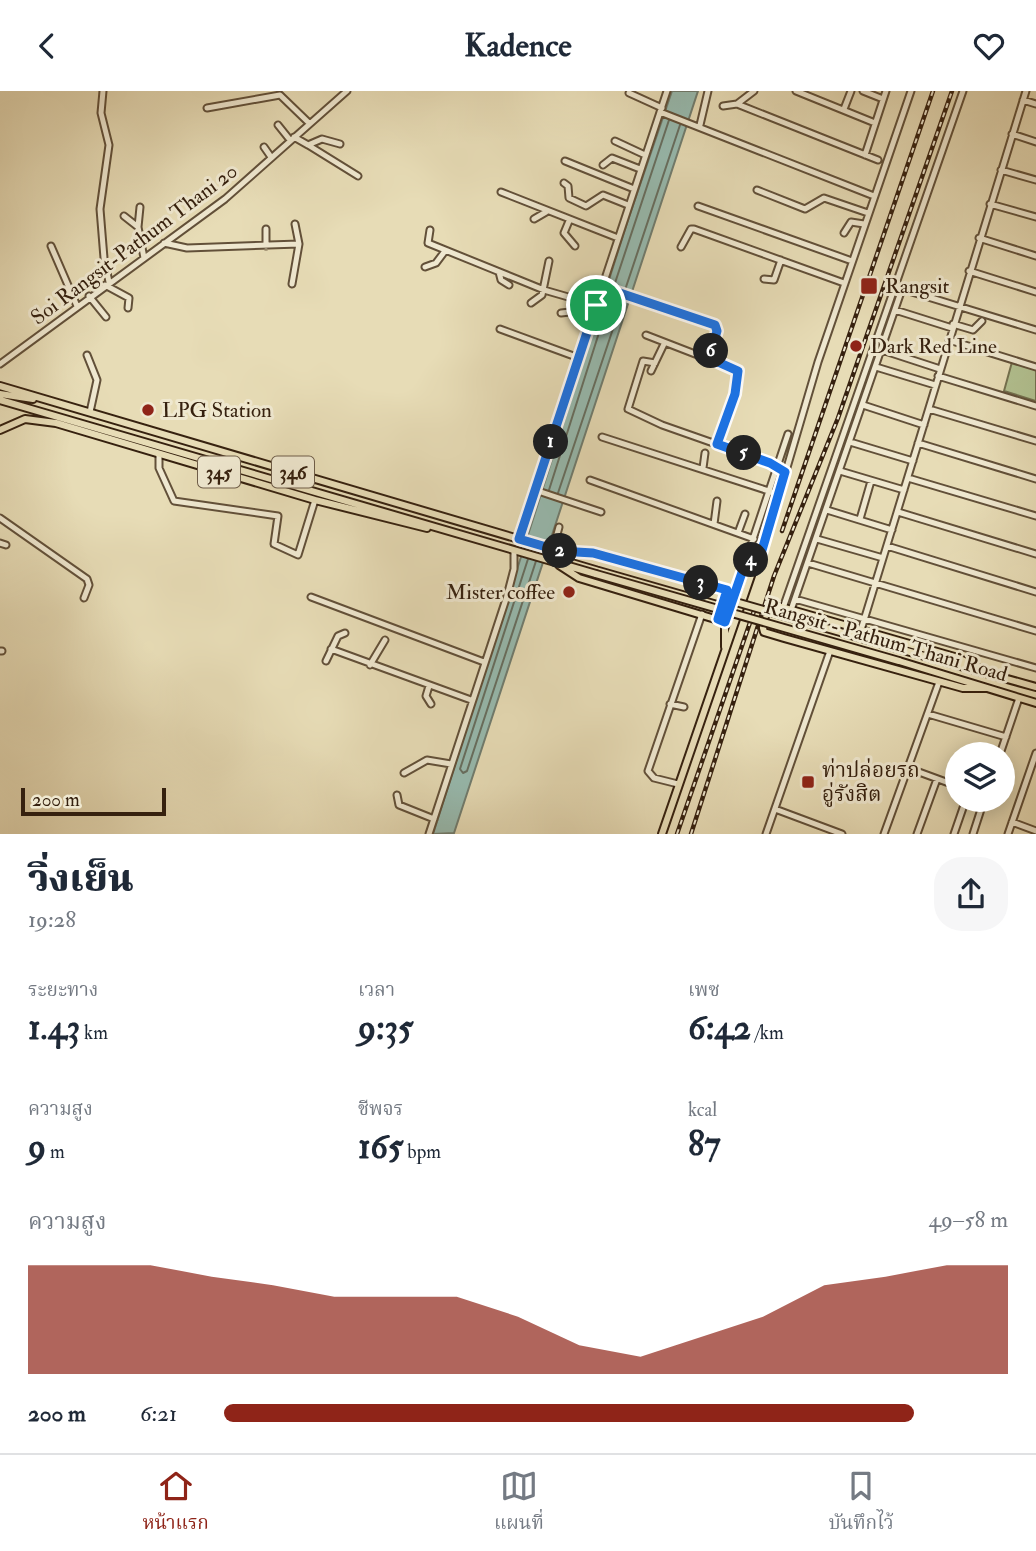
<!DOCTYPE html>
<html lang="th">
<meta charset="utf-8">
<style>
body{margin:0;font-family:"IM FELL Double Pica","Noto Serif Thai",serif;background:#f6f6f7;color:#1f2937;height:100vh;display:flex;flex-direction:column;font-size:26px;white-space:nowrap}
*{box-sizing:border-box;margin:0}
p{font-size:23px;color:#747a83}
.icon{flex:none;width:38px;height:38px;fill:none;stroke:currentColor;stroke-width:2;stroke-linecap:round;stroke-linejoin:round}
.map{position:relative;height:743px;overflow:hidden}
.panel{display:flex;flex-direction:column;background:#fff;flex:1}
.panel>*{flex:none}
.tools{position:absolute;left:945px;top:651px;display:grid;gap:14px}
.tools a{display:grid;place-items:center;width:70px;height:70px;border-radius:50%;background:#fff;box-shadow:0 4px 18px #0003;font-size:35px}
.scale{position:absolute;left:21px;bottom:18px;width:145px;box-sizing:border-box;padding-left:7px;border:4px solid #36210f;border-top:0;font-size:19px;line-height:24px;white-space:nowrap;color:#36210f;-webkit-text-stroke:5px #efe8d0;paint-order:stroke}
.pin{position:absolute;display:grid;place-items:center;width:60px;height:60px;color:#fff;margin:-30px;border:4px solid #fff;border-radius:50%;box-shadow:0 2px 7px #0007}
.km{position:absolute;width:35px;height:35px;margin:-18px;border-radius:50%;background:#222;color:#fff;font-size:19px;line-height:35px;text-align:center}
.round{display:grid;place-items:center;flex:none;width:74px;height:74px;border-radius:28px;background:#f6f6f7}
.summary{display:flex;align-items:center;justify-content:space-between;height:119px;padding:0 28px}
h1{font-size:38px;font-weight:800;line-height:52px}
.figures{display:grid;grid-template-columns:repeat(3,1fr);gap:10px;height:119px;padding:7px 28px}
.figures div{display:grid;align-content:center}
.figures b{font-size:35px;font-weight:800}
.figures small{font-size:19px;font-weight:400}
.figures p{font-size:19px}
.chart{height:196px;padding:14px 28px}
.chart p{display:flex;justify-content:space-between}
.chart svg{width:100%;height:126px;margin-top:7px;fill:#8f2418;opacity:.7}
ul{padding:0 28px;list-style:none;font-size:23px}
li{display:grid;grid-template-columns:112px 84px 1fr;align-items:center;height:52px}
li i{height:18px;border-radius:9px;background:#8f2418}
header{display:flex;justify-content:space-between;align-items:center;height:91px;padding:0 28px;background:#fff;font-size:32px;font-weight:800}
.dock{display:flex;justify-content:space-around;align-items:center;height:98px;border-top:2px solid #e0e1e3;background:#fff;font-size:19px;color:#747a83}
.dock a{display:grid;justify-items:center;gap:4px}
.dock .active{color:#8f2418}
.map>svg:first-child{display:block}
</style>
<header><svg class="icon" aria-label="back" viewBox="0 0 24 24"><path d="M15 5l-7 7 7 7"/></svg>Kadence<svg class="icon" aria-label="heart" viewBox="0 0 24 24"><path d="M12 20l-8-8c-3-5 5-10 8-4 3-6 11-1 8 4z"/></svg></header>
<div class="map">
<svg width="1036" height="743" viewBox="0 0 1036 743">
<rect width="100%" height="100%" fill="#e7dcb6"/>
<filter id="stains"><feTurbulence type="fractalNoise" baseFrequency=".00286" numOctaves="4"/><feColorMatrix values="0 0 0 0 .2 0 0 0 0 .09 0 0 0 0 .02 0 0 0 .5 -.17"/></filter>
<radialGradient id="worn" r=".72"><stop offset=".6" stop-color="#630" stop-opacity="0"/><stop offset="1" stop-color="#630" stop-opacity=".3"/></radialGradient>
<path fill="#b2c191" stroke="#747150" stroke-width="2" d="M1012,271L1036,279V310L1004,300Z"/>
<path fill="#97bbb0" stroke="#707d70" stroke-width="2" d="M672,0H698L454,742L433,743L627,132Z"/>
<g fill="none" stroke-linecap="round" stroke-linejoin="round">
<path stroke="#666e60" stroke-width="2" d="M614,195L669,29
M625,199L680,34
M549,399L611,204
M558,402L623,208
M528,468L460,678L463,682L467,680L536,470"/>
<g stroke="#625039" stroke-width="9">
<path id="minor" d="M103,0L101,22L109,54L100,118L104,167L109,191
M796,0L875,32
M863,0L883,8
M629,2L662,17
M1023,9L1036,13
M737,13L878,69
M723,15L737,13L754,0
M207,17L280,4L309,32
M844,18L851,0
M660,21L874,105
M278,34L290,49
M700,34L708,0
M1012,43L1036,51
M294,46L308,54L322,48L340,53
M615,50L645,64
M308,54L358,85
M264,56L271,66
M865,64L886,0
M565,70L634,98
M603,74L612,67L640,78
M1001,79L1036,89
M564,92L568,95L569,107L586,115L603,104L628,114
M757,99L805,118L824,107L868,122
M501,101L618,147
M990,113L1036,126
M698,115L852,170
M124,125L138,136L144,167
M534,128L546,121
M569,130L564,142L575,155
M138,136L140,116
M266,138V155
M430,139L428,152L544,199L596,214
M844,142L851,131L864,133
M979,147L1036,165
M164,152L187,157L299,153L295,133
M51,155L77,215
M681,156L691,138H694L844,192
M425,176L436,172L445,160
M969,180L1036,201
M499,181L501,189L509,194
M764,188L774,189L781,169
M292,193L299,153
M105,194L129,207L128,217
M602,196L715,234L717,240L709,267
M89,205L106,226
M531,212L542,204L549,170
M895,219L952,237
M561,222L570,221L578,209
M953,233L973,239L982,230
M500,238L579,267
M646,244L739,280L735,303L717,353
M949,249L1036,276
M882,259L940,278
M87,264L97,289L90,321
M655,272L643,270L628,318L662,334L770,372L785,381
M0,273L225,108L347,0
M876,276L935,294
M651,280L664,253
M938,285L1036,315
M863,314L924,334
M929,318L1036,350
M602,346L778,403
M850,351L913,370
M918,352L1036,388
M159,363V377L174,410L278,425L274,453L298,464L315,409
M703,377L705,362
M840,380L904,399
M908,387L1036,425
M590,389L754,448
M535,399L601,421
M827,419L892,439
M898,421L1036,463
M0,427L87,488L89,494L84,507
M860,428L871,390
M714,433L717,410
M738,442L745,423
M519,448L667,0
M817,448L883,467
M0,452L6,454
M887,455L1036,501
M755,457L763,448
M553,458L559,436
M749,460L788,343
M761,465L818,271L911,0
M808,472L1036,540
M311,506L484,571
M795,508L1036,577
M783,517L963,0
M791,519L902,198L1036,239
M861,539L1026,0
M331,558L471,609
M0,560H2
M326,570L338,545L345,542
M370,574L385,549
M429,595L426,605L431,613
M670,613L684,616
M928,623L1006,646
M1000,663L1019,607
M908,677L957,695
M404,682L427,669L451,673
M678,693L654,687L648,680L702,523
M397,704L399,714L434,728
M775,718L842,743
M1012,731L1036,740
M429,743L507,505L514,478V460
M766,743L830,560
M884,743L939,591
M917,743L937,688
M954,743L964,714
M973,743L984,709
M1008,743L1036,662"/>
</g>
<g stroke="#36210f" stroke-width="10">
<path id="major" d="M0,295L600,472
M0,303L33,308
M0,309L596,483
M0,339L25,328L56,332L315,409L427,437
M748 464a6 6 0 1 1 12 0a6 6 0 1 1-12 0Z
M569,460L594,462L735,501
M559,474L579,487L725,531
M718,528L725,504
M725,556V531L748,464
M903,559L1036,596
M899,570L1036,612
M984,580L958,567L781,516L768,518L762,533L764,541L784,547L963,597H987
M662,743L756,470"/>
</g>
<use href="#minor" stroke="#efe8d0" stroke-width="5"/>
<use href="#major" stroke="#e7dcb6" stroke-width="6"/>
<g stroke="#36210f" stroke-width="4.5">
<path id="rail" d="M782,440L933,0
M677,743L754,520
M691,743L774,485L838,327L952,0"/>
</g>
<use href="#rail" stroke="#efe8d0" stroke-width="2" stroke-dasharray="5" stroke-linecap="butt"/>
<g stroke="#36210f" stroke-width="10" stroke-linecap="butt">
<path id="major-bridge" d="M600,472L903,559
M596,483L899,570"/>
</g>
<use href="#major-bridge" stroke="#e7dcb6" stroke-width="6"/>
</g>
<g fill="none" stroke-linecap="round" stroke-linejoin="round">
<g stroke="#fff" stroke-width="14">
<path id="route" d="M602,196L715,234L717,240L709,267L738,280L735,303L717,353L770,372L785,381L760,466L752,470L748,464L725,531L718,528L727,499L593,462L560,460L519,448Z"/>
</g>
<use href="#route" stroke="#1a73e8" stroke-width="9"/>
</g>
<g fill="#8f2418" stroke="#efe8d0" stroke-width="2.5">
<rect x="860" y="186" width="18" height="18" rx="3.5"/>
<circle cx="856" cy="255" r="7"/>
<circle cx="148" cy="319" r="7"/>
<circle cx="569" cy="501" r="7"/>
<rect x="801" y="684" width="14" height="14" rx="3.5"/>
</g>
<g text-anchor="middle" stroke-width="6" stroke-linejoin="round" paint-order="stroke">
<g fill="#efe8d0" stroke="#6e5d49" stroke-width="2">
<rect x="198" y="365.5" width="42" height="31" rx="5"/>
<rect x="272" y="365.5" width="42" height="31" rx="5"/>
</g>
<g font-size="19" font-weight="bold" fill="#36210f">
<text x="219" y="388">345</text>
<text x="293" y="388">346</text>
</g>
<g font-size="21" fill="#36210f" stroke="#efe8d0">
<text transform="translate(134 153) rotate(-37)" y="7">Soi Rangsit-Pathum Thani 20</text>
<text transform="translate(886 549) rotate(16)" y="7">Rangsit - Pathum Thani Road</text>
</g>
<g font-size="21" fill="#36210f" stroke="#efe8d0" text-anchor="start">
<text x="885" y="202">Rangsit</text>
<text x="870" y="262">Dark Red Line</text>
<text x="162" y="326">LPG Station</text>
<text x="555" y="508" text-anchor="end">Mister coffee</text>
<text x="822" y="686">ท่าปล่อยรถ<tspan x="822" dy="24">อู่รังสิต</tspan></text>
</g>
</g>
<rect width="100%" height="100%" filter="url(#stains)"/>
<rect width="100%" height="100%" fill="url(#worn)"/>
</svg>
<div class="tools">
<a><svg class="icon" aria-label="layers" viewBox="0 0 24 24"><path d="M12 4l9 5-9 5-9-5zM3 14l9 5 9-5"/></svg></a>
</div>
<div class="scale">200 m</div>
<div class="pin" style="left:596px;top:214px;background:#1e9e55"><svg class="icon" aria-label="arrive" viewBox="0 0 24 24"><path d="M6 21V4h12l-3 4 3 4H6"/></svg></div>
<b class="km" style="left:551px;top:351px">1</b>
<b class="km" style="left:560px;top:460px">2</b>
<b class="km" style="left:701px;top:492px">3</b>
<b class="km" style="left:751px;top:469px">4</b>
<b class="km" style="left:744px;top:362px">5</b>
<b class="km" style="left:711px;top:260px">6</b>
</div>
<section class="panel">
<div class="summary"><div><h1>วิ่งเย็น</h1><p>19:28</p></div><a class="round"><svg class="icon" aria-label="share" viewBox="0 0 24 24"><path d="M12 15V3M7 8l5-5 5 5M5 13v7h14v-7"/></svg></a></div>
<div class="figures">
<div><p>ระยะทาง</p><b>1.43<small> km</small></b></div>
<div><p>เวลา</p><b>9:35</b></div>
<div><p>เพซ</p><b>6:42<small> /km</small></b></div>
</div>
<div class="figures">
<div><p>ความสูง</p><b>9<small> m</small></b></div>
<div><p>ชีพจร</p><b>165<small> bpm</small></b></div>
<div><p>kcal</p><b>87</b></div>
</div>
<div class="chart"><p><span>ความสูง</span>49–58 m</p>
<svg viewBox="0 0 160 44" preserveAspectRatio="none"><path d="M0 44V6L10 6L20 6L30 10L40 13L50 17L60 17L70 17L80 24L90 34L100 38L110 31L120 24L130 13L140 10L150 6L160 6V44z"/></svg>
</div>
<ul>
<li><b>200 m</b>6:21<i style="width:88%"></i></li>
</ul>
</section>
<nav class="dock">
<a class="active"><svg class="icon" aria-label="home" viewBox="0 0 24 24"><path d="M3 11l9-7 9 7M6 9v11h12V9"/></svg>หน้าแรก</a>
<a><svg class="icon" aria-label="map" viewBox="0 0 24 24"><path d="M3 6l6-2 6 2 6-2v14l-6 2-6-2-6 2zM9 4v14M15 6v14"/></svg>แผนที่</a>
<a><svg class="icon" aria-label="saved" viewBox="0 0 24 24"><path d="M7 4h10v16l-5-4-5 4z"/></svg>บันทึกไว้</a>
</nav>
